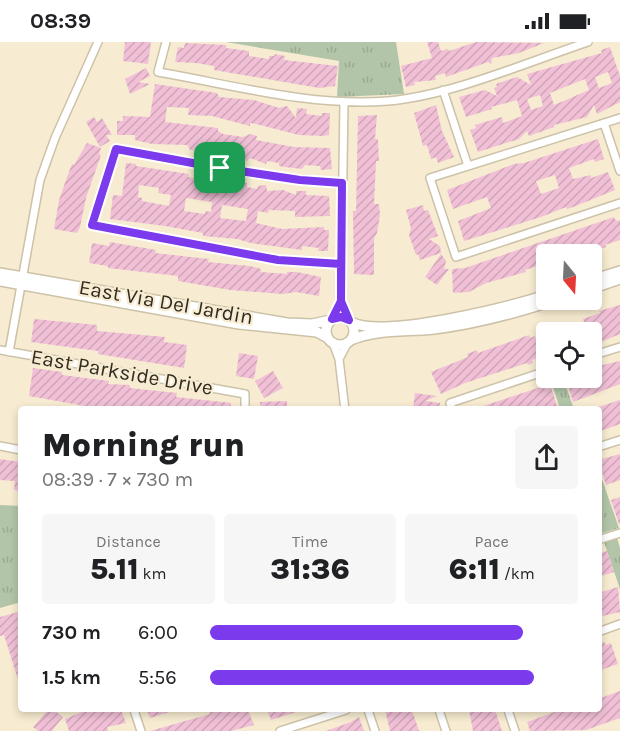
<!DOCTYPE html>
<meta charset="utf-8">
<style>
body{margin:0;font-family:Karla,sans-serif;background:#f6f6f6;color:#202124;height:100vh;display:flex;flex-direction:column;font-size:22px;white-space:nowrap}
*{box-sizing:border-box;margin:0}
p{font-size:20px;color:#757577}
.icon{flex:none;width:33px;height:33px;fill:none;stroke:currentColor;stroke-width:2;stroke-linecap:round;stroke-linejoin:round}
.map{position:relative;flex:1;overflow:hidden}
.drawer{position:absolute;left:18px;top:364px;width:584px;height:306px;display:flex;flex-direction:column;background:#fff;border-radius:6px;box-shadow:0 3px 9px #0003}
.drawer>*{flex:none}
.needle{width:39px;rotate:162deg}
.controls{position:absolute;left:536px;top:202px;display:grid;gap:12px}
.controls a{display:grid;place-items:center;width:66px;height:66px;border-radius:6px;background:#fff;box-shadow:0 3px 9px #0003;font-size:30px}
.pin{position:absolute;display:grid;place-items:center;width:51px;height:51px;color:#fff;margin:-26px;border-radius:12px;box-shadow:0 3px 9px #0006}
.round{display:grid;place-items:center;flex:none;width:63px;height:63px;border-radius:6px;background:#f6f6f6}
.summary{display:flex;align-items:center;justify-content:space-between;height:102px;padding:0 24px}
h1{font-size:33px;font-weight:800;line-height:45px}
.stats{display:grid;grid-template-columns:repeat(3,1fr);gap:9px;height:102px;padding:6px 24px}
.stats div{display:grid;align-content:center;border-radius:6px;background:#f6f6f6;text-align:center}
.stats b{font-size:30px;font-weight:800}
.stats small{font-size:16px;font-weight:400}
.stats p{font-size:16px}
ul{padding:0 24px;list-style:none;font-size:20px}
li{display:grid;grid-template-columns:96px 72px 1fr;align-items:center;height:45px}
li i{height:15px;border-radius:8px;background:#7c3aed}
.status{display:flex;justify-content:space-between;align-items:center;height:42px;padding:0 30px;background:#fff;direction:ltr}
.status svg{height:16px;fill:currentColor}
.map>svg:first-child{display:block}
</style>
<div class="status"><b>08:39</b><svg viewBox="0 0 49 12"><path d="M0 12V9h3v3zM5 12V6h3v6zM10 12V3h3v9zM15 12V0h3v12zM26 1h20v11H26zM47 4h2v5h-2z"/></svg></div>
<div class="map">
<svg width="620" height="689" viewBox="0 0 620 689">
<defs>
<pattern id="park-tufts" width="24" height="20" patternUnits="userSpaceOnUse" patternTransform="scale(1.5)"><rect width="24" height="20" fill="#b2c5a8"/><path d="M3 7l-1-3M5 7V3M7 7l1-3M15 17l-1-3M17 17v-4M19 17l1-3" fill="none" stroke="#9aa990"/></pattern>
<pattern id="building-hatch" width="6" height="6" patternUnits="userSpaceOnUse" patternTransform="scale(1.5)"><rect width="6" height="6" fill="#f1c0d7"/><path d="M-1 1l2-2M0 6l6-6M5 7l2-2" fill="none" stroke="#cfa5b8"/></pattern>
</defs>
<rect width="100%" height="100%" fill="#f7ecd1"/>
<path fill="url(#park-tufts)" d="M226,0H396L404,52L337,55L339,19Z
M550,336H563L574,367H560Z
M598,426L619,486L599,492H598Z
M0,463L21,464V560L0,566Z
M617,496L620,506V547L604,500Z"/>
<path fill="url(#building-hatch)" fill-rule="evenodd" d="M125,0H151L148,22L123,19Z
M427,0H438L441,9L448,7L449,9L476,0L544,1L519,11L492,16L491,22L488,20L446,35L445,31L435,34L436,38L414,40L415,43L406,45L401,24L432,16Z
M185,1L226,3V6L249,9V14L269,17V14H274L275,12L285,14L284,18L338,24L335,44L319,46L214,28V24L196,21L175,20L178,5L184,6Z
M610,5L620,34V60L597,72L594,63L587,75L554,83V85L529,94L527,89L519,97L478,110L470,88L476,86L475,83L502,75L503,81L522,74L517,58L491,65L492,67L466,75L459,55L485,48L497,54L494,46L497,45L496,42L517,35L531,43L527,32L602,11L601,8ZM608,30L612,41L599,46L595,35ZM585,37L589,48L554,63L550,51ZM540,53L543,64L531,68L527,57Z
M146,26L150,34L138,40L150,42L130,52L125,37Z
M155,42L217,51L219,55L254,58L279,66L287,64L296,76L297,66L307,67L306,72L322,74V71H330L329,93L323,94L299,93L256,82L250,81V84L212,74L188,73L189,66L167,65L165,80L218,86V89L223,92L243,95L250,92L257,94L256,98L294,105L330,106L332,127L321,128L320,124L305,123L302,127L285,125L279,124V121L267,119L266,122L250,116L247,119L215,110L211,112L190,108L187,103L152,102L135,98V93H117V79H123V74L150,75Z
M436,63L442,89L454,115L438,121L436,115L431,117L427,103L423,104L414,71Z
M377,73L375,97H378L379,119H376L374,162H379L380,173L377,191L374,196V233L354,232L353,169H356L358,74Z
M94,75L97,80L102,76L112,93H106L110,99L100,105L86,80Z
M598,97L604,117L595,120L594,117L569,126L573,137L591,133V136L608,130L615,148L576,164L567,167L566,165L541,175L464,199L458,179L491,166L487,155L453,167L447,148L514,122L524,121ZM555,133L559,146L541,152L536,139Z
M87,101L101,106L99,112L101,113L86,156L80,185L77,191L54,187L59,158L67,135L72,122L74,123Z
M126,121L136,122V124L189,132L188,135L199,137L200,134H207L210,139L218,140L219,136L247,141V145L257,147L258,144L266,143L267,149L283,148L296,153V149H306V153L329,154L330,174L295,175V169L269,168L268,171L258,169L256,181L282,187L324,185V188H329L328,209H318L319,206L302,204V208L251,201L237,197L203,194V191L165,184L110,177L113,153L122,154ZM139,143L159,146L158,151L171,153L169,164L142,159V156L138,155ZM186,156L212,160L211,170L205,169V172L184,169ZM222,163L248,167L246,179L220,176Z
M423,163L424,169L428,168L438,194L429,197L440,204L441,211L420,218L418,212L416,213L409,193L411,186L406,168Z
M614,175L616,179L620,178V198L605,203L606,205L583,213H546V221L525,228L526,230L486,241L469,250L453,251L452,227L465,226Z
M110,200L156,208L155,211L209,217L208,220L250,224L261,227V230L287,232V230H297L321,235L319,254L296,250L283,252L230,248L178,239V234L108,226V224L89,221L92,201L109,204Z
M441,212L446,219L444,227H449L437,243L425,235Z
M620,263V292L601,300L591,303V291H552L584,280L583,277L600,271L599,269Z
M34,277L97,283V289L165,295L164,300L187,303L184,326L98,312V309L31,300Z
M529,293L530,296L535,294L541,315L532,318L533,321L528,323L527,321L465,341L441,352L431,330L468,315L467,312L477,308L478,311Z
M239,311L258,314L254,337L236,334Z
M620,319V342L573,360L566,337L591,336V329L599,326L598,324Z
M33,326L62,330V333L109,339L108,342L130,343V346L177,351L176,355L231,361L230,368H108L29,354Z
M273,329L283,346L264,356L255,339Z
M544,344L545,347L551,345L557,364L547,368H471Z
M415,351L437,354L425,359L440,361L439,368L413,367Z
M620,358V382L598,390V365Z
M287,359V368H260V360Z
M620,412V438L606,443L598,418Z
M0,417L21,420V449L14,448L15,439L0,438Z
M620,455V482H619L611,458Z
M607,509L614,530L598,535V512Z
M618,545L620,570L598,575V551Z
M21,569V644H20L4,593L0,594V575Z
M605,600V603L611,601L618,622L598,629V602Z
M620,649V676L586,688L530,689L527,680L560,668H598V657Z
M48,668H54L63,675L52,689H38L33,685Z
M87,668H121L126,681L107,685L108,689H69L65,677Z
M147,668H172V669L150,676Z
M213,668H248L254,683L231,689H150L210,672L209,669Z
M267,668H298L299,669L271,678Z
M385,668H412L419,689H390Z
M469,668H495L502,689H473Z
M359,675L364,689H326L351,680Z"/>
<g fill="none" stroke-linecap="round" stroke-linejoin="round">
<g stroke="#ccc2a8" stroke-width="10">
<path id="minor" d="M166,0L158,30C233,43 311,65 388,59C449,54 528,20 588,0
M443,48L468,124
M344,60L341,259L349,278
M620,76L430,136L456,215L620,161
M604,81L620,129
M341,222L278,218L92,183L116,107L266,134L342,141
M332,277L341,259
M333,301L339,317L345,368
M0,308L245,352V368
M9,310L40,138L55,96L98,0
M591,314L620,305
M339,317L348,300
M452,368L450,361L546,329
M0,404L21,408
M598,405L620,398
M598,498L620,491
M598,590L620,582
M134,668L141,689
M368,668L375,689
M439,668L446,689
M508,668L515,689
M280,689L346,668"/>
</g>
<g stroke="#ccc2a8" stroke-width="12">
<path id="tertiary" d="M0,231L287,281L312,282L331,278
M591,238L620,229
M0,239L239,282L317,290L328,296
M591,247L620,237
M326 289a14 14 0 1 1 28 0a14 14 0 1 1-28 0Z
M351,280C383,297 509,265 546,253
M351,298C376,287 407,290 434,287C476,282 516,271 556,258"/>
</g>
<use href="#minor" stroke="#fff" stroke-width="7"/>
<use href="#tertiary" stroke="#fff" stroke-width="9"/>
</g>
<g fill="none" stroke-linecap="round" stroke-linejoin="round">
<g stroke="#fff" stroke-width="12">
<path id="route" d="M220,126L116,107L92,183L278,218L341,222V259L332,277L341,275L349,278L341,259L342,141L300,138L220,126"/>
</g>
<use href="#route" stroke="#7c3aed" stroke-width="8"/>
</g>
<g text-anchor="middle" stroke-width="4.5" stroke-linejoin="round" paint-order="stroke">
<g font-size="21" fill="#312c22" stroke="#f7ecd1">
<text transform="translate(166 260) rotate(10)" y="7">East Via Del Jardin</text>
<text transform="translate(122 330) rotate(10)" y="7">East Parkside Drive</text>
</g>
</g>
</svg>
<div class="controls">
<a><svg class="needle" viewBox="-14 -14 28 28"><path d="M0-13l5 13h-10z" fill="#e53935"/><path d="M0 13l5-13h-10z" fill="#757577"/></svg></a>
<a><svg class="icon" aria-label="locate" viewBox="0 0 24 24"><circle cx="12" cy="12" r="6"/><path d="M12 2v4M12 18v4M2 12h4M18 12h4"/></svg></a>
</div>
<div class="pin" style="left:220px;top:126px;background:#1e9e55"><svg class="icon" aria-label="arrive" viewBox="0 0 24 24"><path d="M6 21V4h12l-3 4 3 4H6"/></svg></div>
<section class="drawer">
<div class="summary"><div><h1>Morning run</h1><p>08:39 · 7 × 730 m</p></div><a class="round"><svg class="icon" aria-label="share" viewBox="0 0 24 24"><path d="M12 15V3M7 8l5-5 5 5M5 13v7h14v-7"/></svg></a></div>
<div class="stats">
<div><p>Distance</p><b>5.11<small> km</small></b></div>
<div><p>Time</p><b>31:36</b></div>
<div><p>Pace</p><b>6:11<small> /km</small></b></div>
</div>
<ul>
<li><b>730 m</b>6:00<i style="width:85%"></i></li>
<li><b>1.5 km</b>5:56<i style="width:88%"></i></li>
</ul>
</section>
</div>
